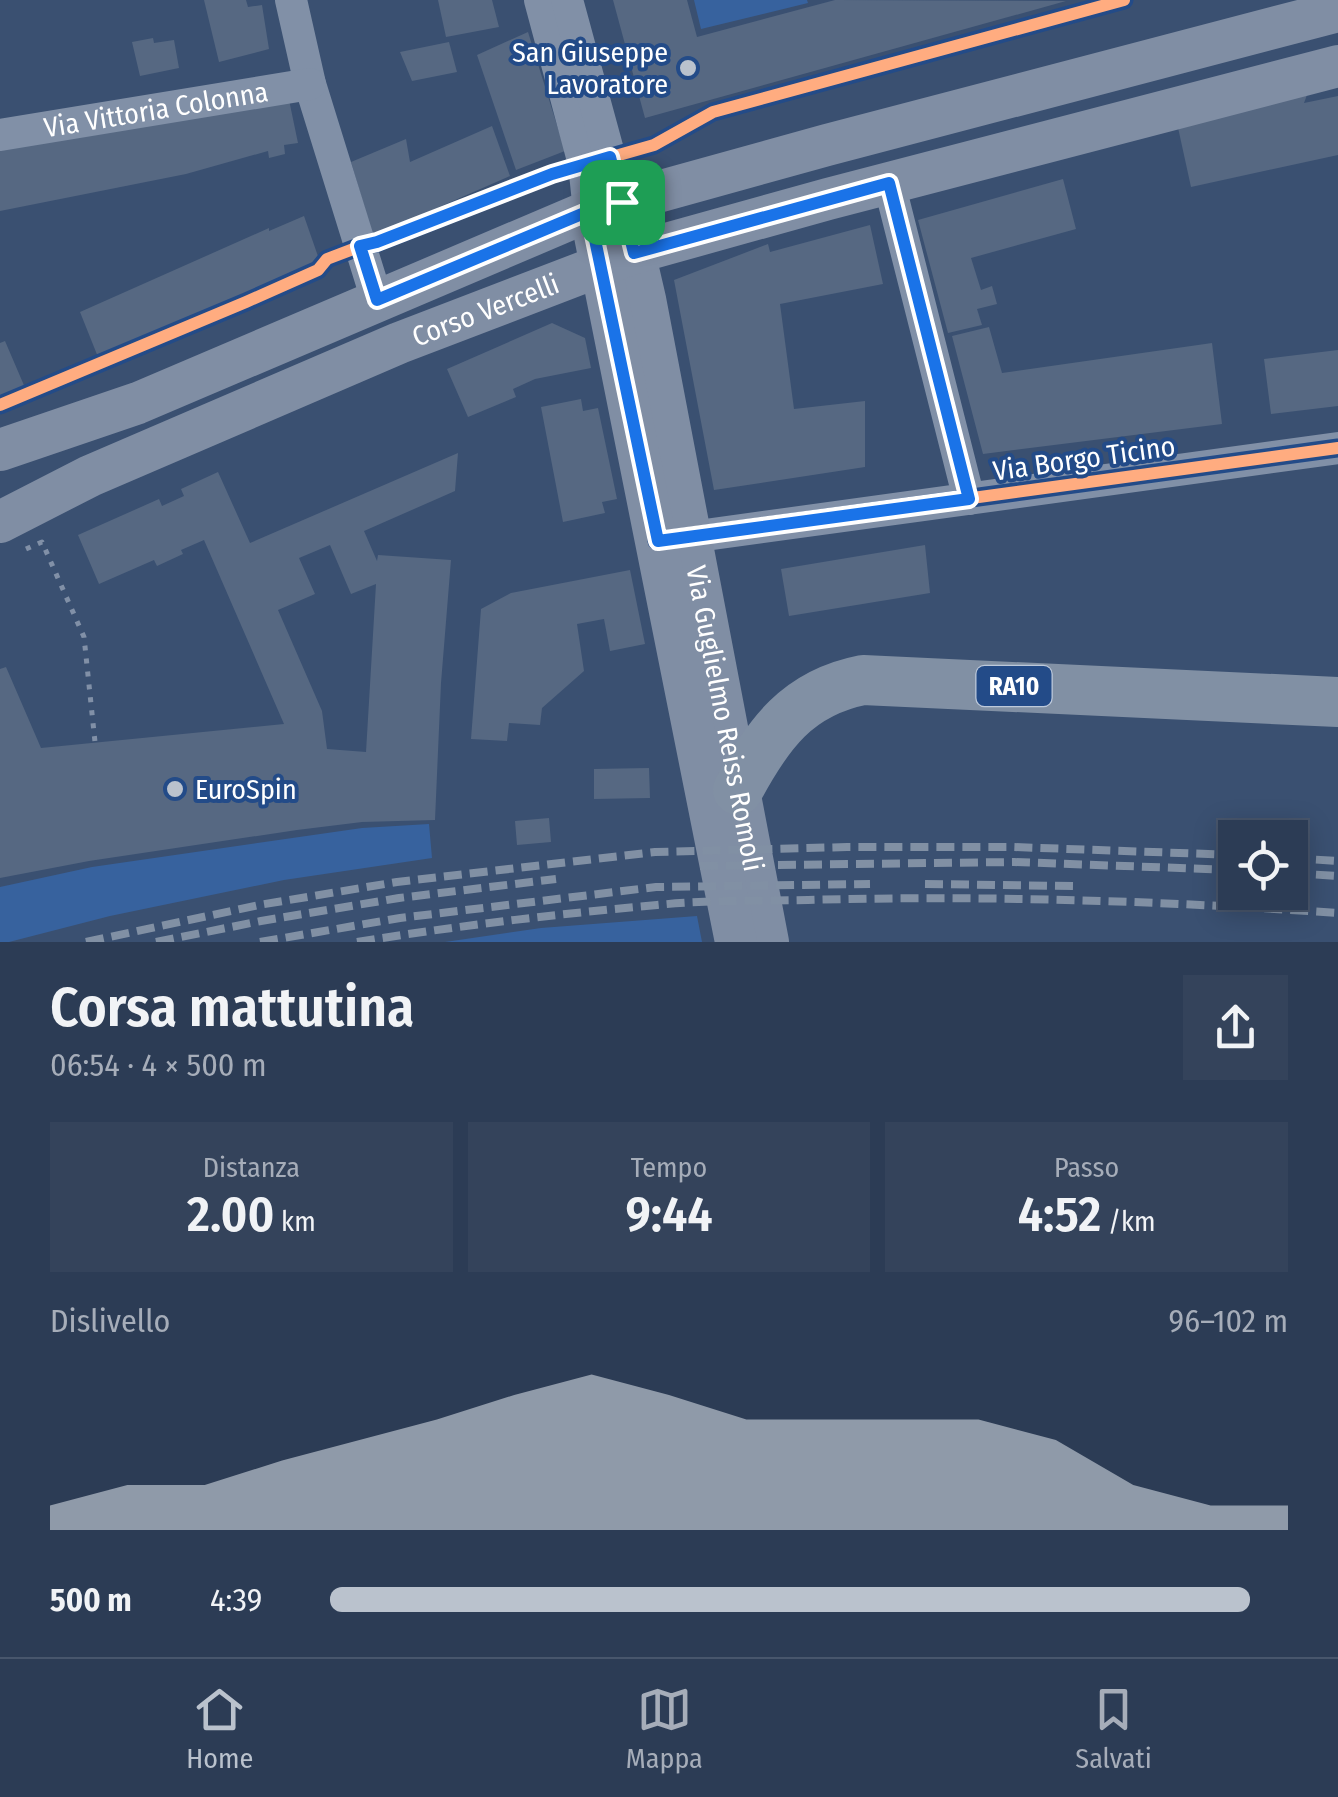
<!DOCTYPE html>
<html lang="it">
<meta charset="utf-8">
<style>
body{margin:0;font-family:"Fira Sans Condensed",sans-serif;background:#34435b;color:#f1f3f6;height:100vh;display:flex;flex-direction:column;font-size:38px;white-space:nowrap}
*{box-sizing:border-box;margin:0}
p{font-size:32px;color:#a6adb9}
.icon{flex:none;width:55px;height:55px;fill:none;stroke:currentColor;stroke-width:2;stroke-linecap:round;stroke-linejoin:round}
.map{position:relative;height:942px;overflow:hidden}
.sheet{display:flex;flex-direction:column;background:#2c3c55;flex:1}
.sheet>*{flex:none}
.tools{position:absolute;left:1218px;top:820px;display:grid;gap:20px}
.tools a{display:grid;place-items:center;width:90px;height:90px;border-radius:0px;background:#2c3c55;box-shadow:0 5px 25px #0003,0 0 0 2px #48566c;font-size:50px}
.pin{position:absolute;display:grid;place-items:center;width:85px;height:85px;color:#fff;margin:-42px;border-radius:20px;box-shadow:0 5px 15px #0006}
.round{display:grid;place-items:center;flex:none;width:105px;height:105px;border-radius:0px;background:#34435b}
.summary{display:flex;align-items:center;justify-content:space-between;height:170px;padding:0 50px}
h1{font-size:55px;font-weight:600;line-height:75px}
.figures{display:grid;grid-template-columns:repeat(3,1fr);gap:15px;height:170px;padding:10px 50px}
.figures div{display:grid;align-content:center;border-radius:0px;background:#34435b;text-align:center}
.figures b{font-size:50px;font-weight:600}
.figures small{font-size:28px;font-weight:400}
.figures p{font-size:28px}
.chart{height:280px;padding:20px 50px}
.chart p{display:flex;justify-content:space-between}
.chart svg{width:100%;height:180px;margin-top:10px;fill:#bac2cd;opacity:.7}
ul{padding:0 50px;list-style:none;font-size:32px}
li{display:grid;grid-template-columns:160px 120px 1fr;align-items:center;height:75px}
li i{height:25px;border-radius:12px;background:#bac2cd}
.menu{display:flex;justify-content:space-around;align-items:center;height:140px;border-top:2px solid #48566c;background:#2c3c55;font-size:28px;color:#a6adb9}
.menu a{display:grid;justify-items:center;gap:5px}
.menu .selected{color:#bac2cd}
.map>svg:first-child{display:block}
</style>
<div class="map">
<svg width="1338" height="942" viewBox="0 0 1338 942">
<rect width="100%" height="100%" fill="#3a5071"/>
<path fill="#37629e" d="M694,0H807L808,3L701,29Z
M429,824L432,858L284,880L110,916L9,942H0V887L92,867L362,828Z
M697,916L702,942H445L541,928Z"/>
<path fill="#566882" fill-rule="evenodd" d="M204,0H246L248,7L262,5L269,49L219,62Z
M438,0H492L499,27L446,37Z
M613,0H687L697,37L835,0L1066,1L645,118Z
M528,32L565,151L516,170L477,55Z
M153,38L154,43L174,40L179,68L140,76L132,42Z
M449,42L457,72L412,81L400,52Z
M288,95L298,143L284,145L285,154L269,158L268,151L186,174L0,211V150Z
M1307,95L1304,103L1338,96V155L1191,187L1177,123Z
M492,126L510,176L373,236L351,162L406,139L410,162Z
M1063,179L1076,229L971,258L981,290L992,286L997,304L977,309L982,325L948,333L918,220Z
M304,216L320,262L98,357L80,312L269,228V231Z
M870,225L883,284L780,304L794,409L865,401V467L714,490L674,280L768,244L770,252Z
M552,323L585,338L591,368L535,379L513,389L516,397L468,417L447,369Z
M989,327L1002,373L1212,343L1222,424L983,454L952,336Z
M5,341L26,390L0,402V343Z
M1338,350V406L1271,414L1264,359Z
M581,399L583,411L598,408L617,499L602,502L605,513L563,522L541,407Z
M458,453L455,491L364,531L377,561L378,555L451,560L441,683L435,820L362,822L297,830L89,861L0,878V669L6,667L41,748L284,724L204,540L181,550L183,554L157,566L154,560L99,584L78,535L159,499L162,506L184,496L181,489L218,472L250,543ZM330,545L351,594L376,584L366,752L327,749L322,711L278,610L315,594L299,558Z
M925,545L930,593L789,616L781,569Z
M630,570L645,644L610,651L604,619L577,624L584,671L542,708L540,725L509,723L507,741L471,739L481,609L511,593Z
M649,768L650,798L594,799V769Z
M549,818L551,842L517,845L515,821Z"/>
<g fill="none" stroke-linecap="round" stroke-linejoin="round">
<path stroke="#8190a7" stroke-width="5" stroke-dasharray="5 8" stroke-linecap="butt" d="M26,549L42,542L84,637L95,742"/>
<g stroke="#8190a7" stroke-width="32">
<path d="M291,0L310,84L377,300"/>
<path d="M540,0L584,164L589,211"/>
<path d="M567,0L622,202"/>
<path id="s1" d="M0,135L310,84"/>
<path d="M889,183L969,499"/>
<path d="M669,540L1338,448"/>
</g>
<g stroke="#808ea4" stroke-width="42">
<path id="s2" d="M628,226L645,299L768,942"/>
<path d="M595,236L736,942"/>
<path d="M0,450L138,403L589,211L827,145L1338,11"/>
<path id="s3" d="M0,522L90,476L399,343L634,253L828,199L1338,66"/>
</g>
<path stroke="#8190a4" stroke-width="50" d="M738,790C768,734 797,693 863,680L1338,702"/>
<path stroke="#8190a4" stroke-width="8" stroke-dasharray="18 8" stroke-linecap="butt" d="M1290,858L1338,861
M700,866L1014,862L1235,870
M1290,873L1338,876
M925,884L1075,886
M86,942L259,905L397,882L655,852L847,847H1014L1235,855
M156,942L261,921L399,898L556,879
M260,942L400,918L656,887L870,884
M357,942C456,926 557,914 657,905C707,900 758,901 808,900C985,895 1162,901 1338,913"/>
<g stroke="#234b88" stroke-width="19">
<path id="cycleway" d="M0,405L246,302L318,270L327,259L361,246L377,243L552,174L654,145L713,112L1124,0
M657,541L1338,448"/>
</g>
<use href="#cycleway" stroke="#ffac80" stroke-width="12"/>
</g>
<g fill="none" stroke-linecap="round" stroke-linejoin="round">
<g stroke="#fff" stroke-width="20">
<path id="route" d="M610,157L634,253L889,183L969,499L658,541L589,211L377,300L360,246L377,242L552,174Z"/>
</g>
<use href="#route" stroke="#1a73e8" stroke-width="12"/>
</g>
<g fill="#bac2cd" stroke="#234b88" stroke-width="4">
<circle cx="688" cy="68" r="10"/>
<circle cx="175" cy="789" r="10"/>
</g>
<g text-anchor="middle" stroke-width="8" stroke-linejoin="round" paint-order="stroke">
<rect fill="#234b88" stroke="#bdc9db" stroke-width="2.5" x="976.5" y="666" width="75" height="40" rx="8"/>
<g font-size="25" font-weight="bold" fill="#fff">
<text x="1014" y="695">RA10</text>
</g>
<g font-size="28" fill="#fff" stroke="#234b88" text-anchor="end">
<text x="668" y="62">San Giuseppe<tspan x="668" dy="32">Lavoratore</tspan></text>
<text x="195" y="799" text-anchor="start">EuroSpin</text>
</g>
<g font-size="28" fill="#fff" stroke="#234b88">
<text dy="10" stroke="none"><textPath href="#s1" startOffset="158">Via Vittoria Colonna</textPath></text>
<text dy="10" stroke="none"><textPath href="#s3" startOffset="530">Corso Vercelli</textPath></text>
<text transform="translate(1084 458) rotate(-8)" y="10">Via Borgo Ticino</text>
<text dy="10" stroke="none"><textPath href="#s2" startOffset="502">Via Guglielmo Reiss Romoli</textPath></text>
</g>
</g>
</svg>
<div class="tools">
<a><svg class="icon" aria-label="locate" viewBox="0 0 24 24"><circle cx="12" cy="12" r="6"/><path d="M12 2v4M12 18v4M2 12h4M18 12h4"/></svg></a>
</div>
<div class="pin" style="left:622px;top:202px;background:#1e9e55"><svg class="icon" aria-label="arrive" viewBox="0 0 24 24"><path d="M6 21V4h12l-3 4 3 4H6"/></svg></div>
</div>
<section class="sheet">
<div class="summary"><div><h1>Corsa mattutina</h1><p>06:54 · 4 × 500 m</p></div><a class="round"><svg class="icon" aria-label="share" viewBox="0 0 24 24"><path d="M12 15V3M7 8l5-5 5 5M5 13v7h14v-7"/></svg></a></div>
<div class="figures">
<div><p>Distanza</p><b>2.00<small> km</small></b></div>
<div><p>Tempo</p><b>9:44</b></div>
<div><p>Passo</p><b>4:52<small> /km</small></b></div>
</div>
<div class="chart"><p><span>Dislivello</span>96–102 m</p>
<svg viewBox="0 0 160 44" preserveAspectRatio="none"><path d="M0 44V38L10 33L20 33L30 27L40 22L50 17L60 11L70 6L80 11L90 17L100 17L110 17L120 17L130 22L140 33L150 38L160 38V44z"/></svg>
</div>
<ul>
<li><b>500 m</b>4:39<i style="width:96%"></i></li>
</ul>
</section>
<nav class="menu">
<a class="selected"><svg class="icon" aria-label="home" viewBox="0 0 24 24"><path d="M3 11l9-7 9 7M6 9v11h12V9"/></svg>Home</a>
<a><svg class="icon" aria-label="map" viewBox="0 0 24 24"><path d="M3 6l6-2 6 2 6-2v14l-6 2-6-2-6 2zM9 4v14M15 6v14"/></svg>Mappa</a>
<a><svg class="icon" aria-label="saved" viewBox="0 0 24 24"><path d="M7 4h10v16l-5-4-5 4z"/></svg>Salvati</a>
</nav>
